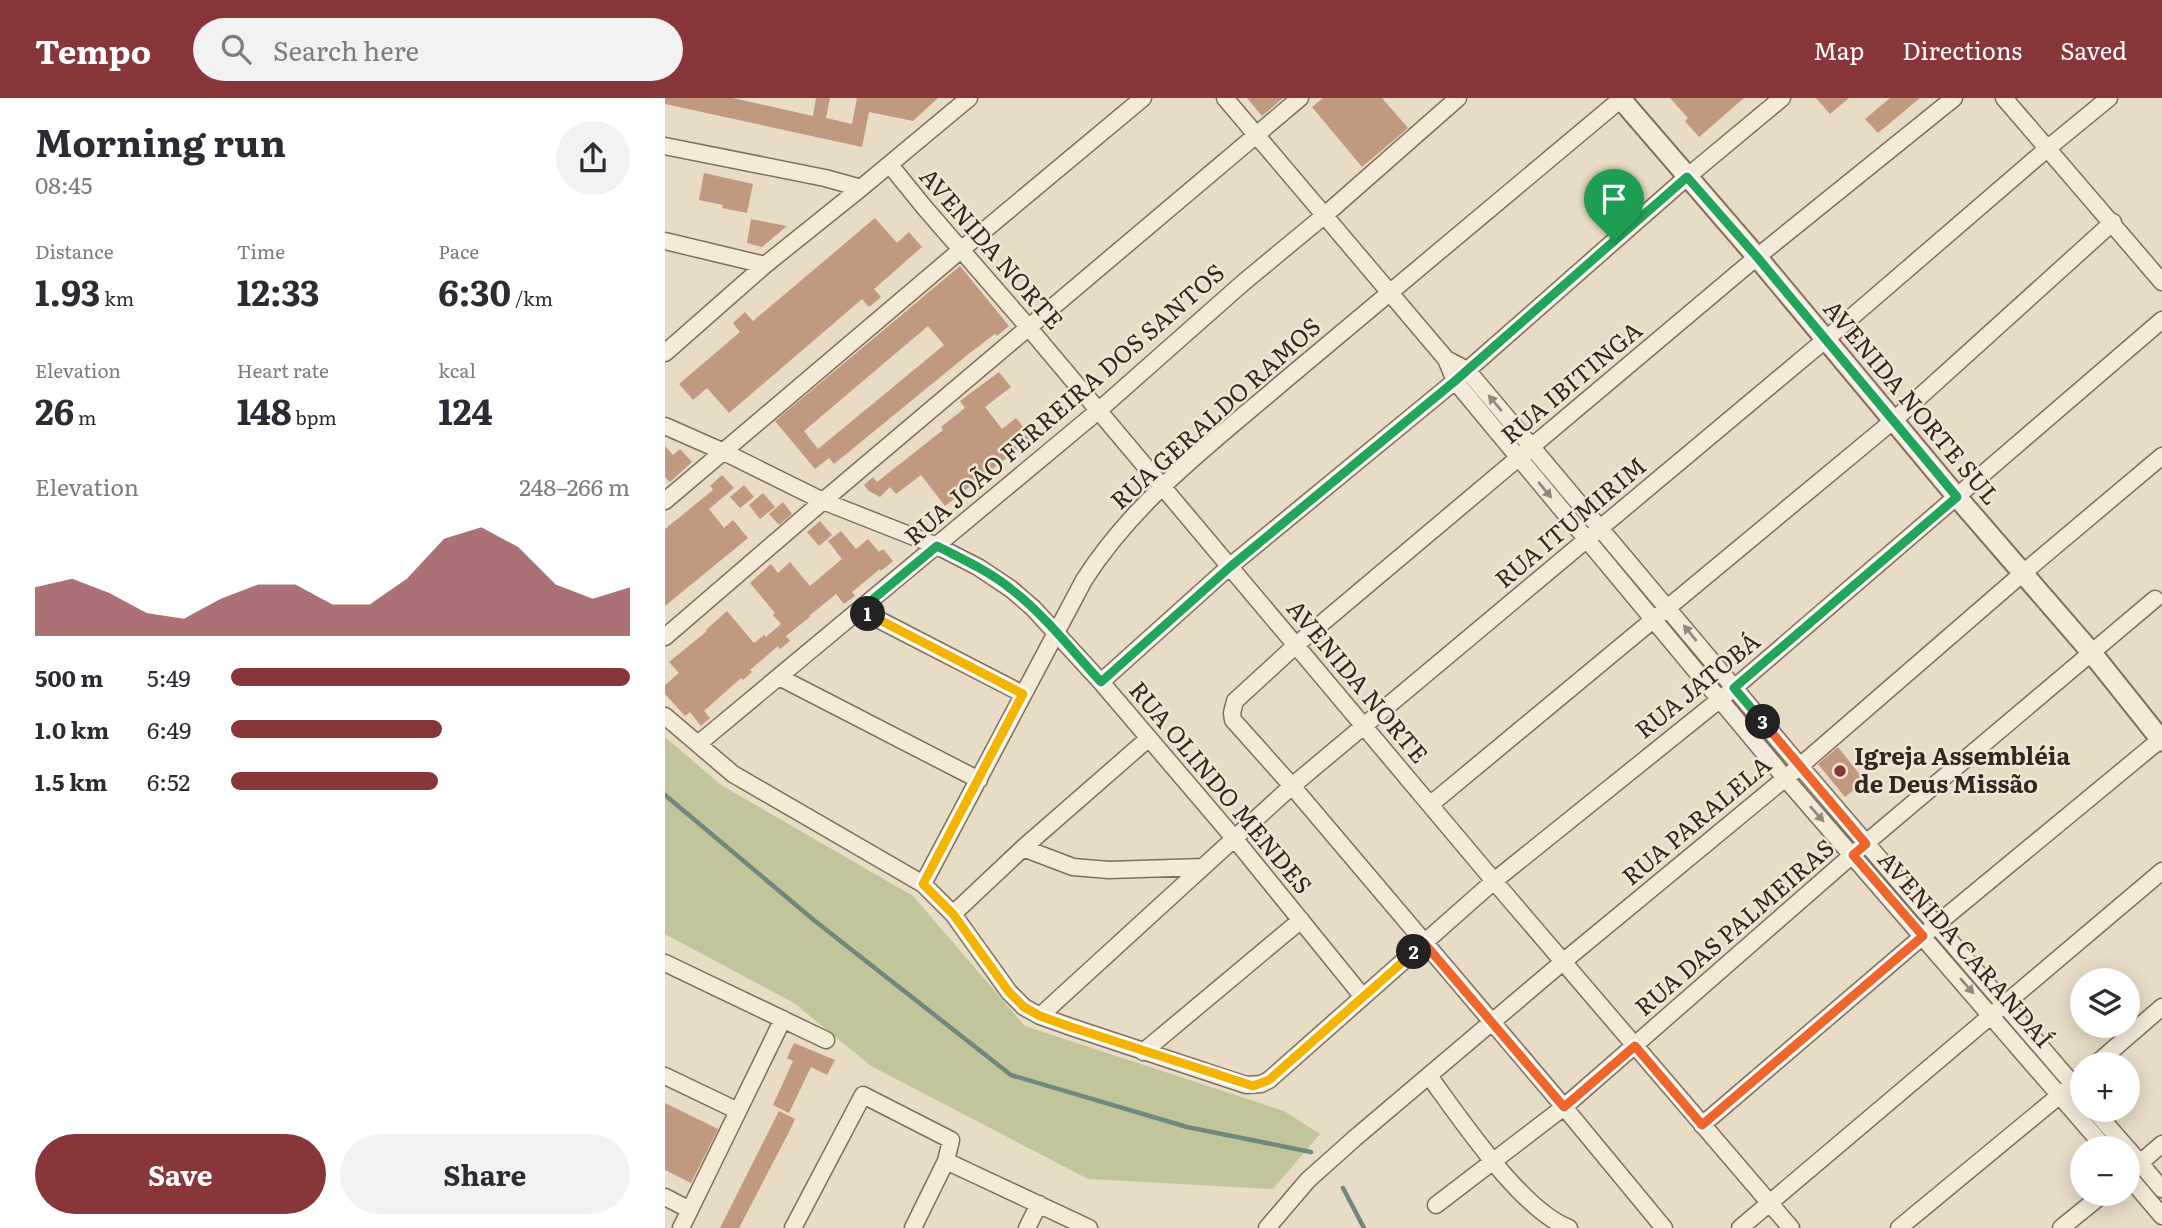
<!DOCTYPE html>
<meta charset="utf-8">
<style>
body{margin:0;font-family:Literata,serif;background:#f2f2f3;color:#2b2b33;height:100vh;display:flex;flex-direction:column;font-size:26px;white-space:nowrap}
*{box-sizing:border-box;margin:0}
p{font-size:23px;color:#7c7c81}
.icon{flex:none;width:38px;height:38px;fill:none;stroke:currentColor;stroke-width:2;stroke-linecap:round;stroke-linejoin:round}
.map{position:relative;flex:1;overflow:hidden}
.sheet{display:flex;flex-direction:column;background:#fff;width:665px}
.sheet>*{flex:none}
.controls{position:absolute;left:1405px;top:870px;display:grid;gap:14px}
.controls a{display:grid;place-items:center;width:70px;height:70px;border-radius:50%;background:#fff;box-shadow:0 4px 18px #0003;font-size:35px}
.pin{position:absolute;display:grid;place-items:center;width:60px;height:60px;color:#fff;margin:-72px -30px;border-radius:50% 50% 50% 0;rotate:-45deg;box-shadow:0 0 7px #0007}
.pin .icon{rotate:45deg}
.km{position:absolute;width:35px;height:35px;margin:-18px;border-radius:50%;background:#222;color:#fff;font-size:19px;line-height:35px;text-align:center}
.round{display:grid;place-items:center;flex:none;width:74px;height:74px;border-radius:37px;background:#f2f2f3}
.headline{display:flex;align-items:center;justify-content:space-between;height:119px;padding:0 35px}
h1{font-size:38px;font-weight:700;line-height:52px}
.stats{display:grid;grid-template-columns:repeat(3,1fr);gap:10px;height:119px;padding:7px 35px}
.stats div{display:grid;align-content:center}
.stats b{font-size:35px;font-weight:700}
.stats small{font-size:19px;font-weight:400}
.stats p{font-size:19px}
.chart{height:196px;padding:14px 35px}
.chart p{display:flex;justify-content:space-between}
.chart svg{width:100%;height:126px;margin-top:7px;fill:#88363a;opacity:.7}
.action{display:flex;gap:14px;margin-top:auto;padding:14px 35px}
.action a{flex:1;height:80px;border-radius:42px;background:#88363a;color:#fff;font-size:28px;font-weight:700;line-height:80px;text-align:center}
.action a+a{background:#f2f2f3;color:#2b2b33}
ul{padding:0 35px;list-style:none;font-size:23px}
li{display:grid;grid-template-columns:112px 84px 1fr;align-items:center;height:52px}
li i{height:18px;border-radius:9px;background:#88363a}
header{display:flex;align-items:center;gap:42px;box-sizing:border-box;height:98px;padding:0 35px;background:#88363a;color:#fff}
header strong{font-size:33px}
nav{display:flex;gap:38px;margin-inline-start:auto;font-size:24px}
.search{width:490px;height:63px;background:#f2f2f3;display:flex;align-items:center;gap:18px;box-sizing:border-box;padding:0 24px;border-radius:38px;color:#7c7c81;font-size:26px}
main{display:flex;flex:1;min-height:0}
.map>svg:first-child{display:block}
</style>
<header>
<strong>Tempo</strong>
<div class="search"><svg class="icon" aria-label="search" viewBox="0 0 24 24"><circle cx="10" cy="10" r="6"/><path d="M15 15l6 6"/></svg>Search here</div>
<nav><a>Map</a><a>Directions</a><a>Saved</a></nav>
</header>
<main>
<section class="sheet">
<div class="headline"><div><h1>Morning run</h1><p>08:45</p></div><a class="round"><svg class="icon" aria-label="share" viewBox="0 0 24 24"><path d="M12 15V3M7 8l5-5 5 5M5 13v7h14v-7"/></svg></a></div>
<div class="stats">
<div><p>Distance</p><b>1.93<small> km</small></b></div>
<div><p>Time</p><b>12:33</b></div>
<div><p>Pace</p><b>6:30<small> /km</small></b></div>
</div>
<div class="stats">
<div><p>Elevation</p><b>26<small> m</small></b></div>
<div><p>Heart rate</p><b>148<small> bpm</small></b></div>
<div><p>kcal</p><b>124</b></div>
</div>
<div class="chart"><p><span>Elevation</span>248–266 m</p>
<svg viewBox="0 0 160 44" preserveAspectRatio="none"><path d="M0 44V27L10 24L20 29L30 36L40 38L50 31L60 26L70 26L80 33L90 33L100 24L110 10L120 6L130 13L140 26L150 31L160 27V44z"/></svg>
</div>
<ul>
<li><b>500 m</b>5:49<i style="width:100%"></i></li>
<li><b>1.0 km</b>6:49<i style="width:53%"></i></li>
<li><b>1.5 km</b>6:52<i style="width:52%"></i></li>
</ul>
<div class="action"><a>Save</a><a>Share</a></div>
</section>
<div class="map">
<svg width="1497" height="1130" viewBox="0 0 1497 1130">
<rect width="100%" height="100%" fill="#e8dcc6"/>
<path fill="#c2c59b" d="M0,639L56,687L248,798L360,928L619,1013L655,1036L608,1091L423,1081L206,968L129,905L0,836Z"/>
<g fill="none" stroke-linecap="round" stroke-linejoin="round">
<path stroke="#6f8981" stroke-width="4.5" d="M0,697L150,823L346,977L522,1029L646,1054
M678,1090L699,1130"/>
</g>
<path fill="#c19880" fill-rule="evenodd" d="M0,0H68L148,18L151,0H165L161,20L187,26L192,0H273L248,23L204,14L197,49L0,6Z
M582,0H618L597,18Z
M658,0H717L743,30L697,69L647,9Z
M1005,0H1079L1034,39L1020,23L1023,20Z
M1151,0H1184L1165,16Z
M1225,0H1255L1213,35L1200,21Z
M39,75L88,86L82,115L57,110L58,107L34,102Z
M210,120L232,145L244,134L257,149L209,191L216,199L204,209L197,201L64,315L42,290L28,302L14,286L75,234L68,225L80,214L88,223Z
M86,121L122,128L97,149L82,145Z
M295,168L344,228L332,238L330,236L306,254L169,366L164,360L150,371L110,323ZM263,228L279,247L153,351L139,333Z
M334,274L346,289L320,309L337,331L351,320L367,340L280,408L256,377L231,396L225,389L215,399L204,393L199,387L208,379L212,384L278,332L276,329L300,310L295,303Z
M0,348L8,357L15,351L27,364L5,384L0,379Z
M57,377L69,390L44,411L59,430L68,422L83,440L0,508V431L48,392L45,388Z
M79,387L89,399L75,410L65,399Z
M98,395L110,409L95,421L84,407Z
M118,404L127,416L114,427L104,416Z
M155,423L167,437L154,448L142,434Z
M176,433L191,451L203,441L214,454L218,451L228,463L216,473L215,471L187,494L190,498L179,506L171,496L144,518L145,519L121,538L125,543L115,551L113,548L85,572L87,574L78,582L76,580L39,613L45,620L36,628L25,614L20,618L0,596V587L14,575L4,564L42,533L41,532L62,513L89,545L99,537L101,539L116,526L108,517L110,515L85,485L106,466L113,475L125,464L145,488L177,461L163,443Z
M1173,649L1200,683L1180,699L1153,666Z
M129,945L170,962L162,977L146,969L124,1015L108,1007L128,963L122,960Z
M0,1005L53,1031L26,1085L0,1072Z
M114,1013L130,1021L124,1034L74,1130H55Z"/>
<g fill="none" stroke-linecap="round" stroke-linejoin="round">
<g stroke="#816f5e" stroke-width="19">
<path id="minor" d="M560,0L781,261L790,283L1120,680L1440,1050
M1339,0L1497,184
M0,48L160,80L196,90
M225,67L259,109L364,230L829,783L1126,1130
M0,143L100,167
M0,255L100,167L196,90L304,0
M781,261L802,272L1135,668L1418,998
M0,328L59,354L158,403L272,448L313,469L346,491L368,510L436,584L569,740L698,899
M0,403L297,151L478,0
M195,512L358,596
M0,539L158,403L635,0
M114,579L314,682
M436,584L564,469L790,283L1022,79L1117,0
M0,618L68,676L258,786L288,816L344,894L359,909L375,918L406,929L581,987L596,986L604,982L829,783L1069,590L1497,222
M33,646L433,313L579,184L660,117L793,0
M766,706L1229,322L1448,124
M358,750L408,769L444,772L538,769L627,688L1160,242L1383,50L1444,0
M258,786L419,482C470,402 547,345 618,284C730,189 843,95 956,1
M288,816L358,750L484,640
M0,865L161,942
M375,918L538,769
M478,954L636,822
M1431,966L1497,909
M0,978L73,1013
M764,978C795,1020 856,1112 904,1130
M1429,1012L1462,1050
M1037,1027L1272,826L1496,641
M1463,1051L1497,1091
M281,1063L424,1130
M1468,1071L1497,1046
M1463,1078L1497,1118
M0,1099L25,1112
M771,1107L899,1009L1201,745L1490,501
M16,1130L118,921
M128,1130L198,997L286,1042L281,1063L248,1130
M362,1130L374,1106
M602,1130L643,1082L690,1040L899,863L1135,668L1358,475L1497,358
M999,1130L899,1009L627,688L568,622L567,615L570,603L631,547L1092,159L1289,0
M1075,1130L1497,773
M1234,1130L1418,978
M1396,1130L1438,1096"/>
</g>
<g stroke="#816f5e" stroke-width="23">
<path id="tertiary" d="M955,0L1092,159L1292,399L1426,554L1497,643"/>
</g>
<use href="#minor" stroke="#f4ead8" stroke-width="16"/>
<use href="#tertiary" stroke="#f4ead8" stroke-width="19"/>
</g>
<defs><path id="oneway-solid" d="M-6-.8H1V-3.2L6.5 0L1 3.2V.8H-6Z" transform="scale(1.75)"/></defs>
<g fill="#94897c">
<use href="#oneway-solid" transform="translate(830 305) rotate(-130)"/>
<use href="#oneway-solid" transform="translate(880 392) rotate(50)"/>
<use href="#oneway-solid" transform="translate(1025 535) rotate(-129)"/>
<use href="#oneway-solid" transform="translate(1152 716) rotate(49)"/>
<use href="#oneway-solid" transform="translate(1302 888) rotate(49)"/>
</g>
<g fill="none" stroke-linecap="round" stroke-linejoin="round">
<g stroke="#fff" stroke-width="14">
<path id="split-1" d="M203,516L195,512L272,448C297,461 324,473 346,491C380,517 407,553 436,584L565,469L790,283L949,143"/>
</g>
<g stroke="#fff" stroke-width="14">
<path id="split-2" d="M203,516L358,596L258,786L288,816L344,894L359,909L375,918L406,929L588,988L604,982L749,854"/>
</g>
<g stroke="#fff" stroke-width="14">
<path id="split-3" d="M749,854L759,845L899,1009L970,948L1037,1027L1258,838L1188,757L1201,746L1098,624"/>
</g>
<g stroke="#fff" stroke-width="14">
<path id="split-4" d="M949,143L1022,79L1092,159L1292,399L1069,590L1098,624"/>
</g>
<use href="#split-1" stroke="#22a559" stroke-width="9"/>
<use href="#split-2" stroke="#f5b400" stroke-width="9"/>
<use href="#split-3" stroke="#f0652b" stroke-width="9"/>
<use href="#split-4" stroke="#22a559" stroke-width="9"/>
</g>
<circle fill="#88363a" stroke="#f1e7d4" stroke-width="2.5" cx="1175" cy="673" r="7"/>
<g text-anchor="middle" stroke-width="5" stroke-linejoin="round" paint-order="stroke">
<g font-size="24" fill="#332820" stroke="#f1e7d4">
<text transform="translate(326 151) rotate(49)" y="8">AVENIDA NORTE</text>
<text transform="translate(907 285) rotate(-40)" y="8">RUA IBITINGA</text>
<text transform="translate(1246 305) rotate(50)" y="8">AVENIDA NORTE SUL</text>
<text transform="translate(400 307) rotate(-41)" y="8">RUA JOÃO FERREIRA DOS SANTOS</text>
<text transform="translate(551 316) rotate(-42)" y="8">RUA GERALDO RAMOS</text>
<text transform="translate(906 425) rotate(-40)" y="8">RUA ITUMIRIM</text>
<text transform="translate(692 584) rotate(50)" y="8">AVENIDA NORTE</text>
<text transform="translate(1033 588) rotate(-39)" y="8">RUA JATOBÁ</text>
<text transform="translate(555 690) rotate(50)" y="8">RUA OLINDO MENDES</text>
<text transform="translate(1032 723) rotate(-40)" y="8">RUA PARALELA</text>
<text transform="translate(1070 830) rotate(-41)" y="8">RUA DAS PALMEIRAS</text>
<text transform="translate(1300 852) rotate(49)" y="8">AVENIDA CARANDAÍ</text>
</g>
<g font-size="24" font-weight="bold" fill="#332820" stroke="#f1e7d4" text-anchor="start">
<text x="1189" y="667">Igreja Assembléia<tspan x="1189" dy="28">de Deus Missão</tspan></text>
</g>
</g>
</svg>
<div class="controls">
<a><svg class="icon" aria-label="layers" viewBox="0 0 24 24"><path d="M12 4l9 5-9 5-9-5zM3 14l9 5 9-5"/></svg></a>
<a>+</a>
<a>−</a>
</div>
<div class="pin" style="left:949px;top:143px;background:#1e9e55"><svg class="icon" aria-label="arrive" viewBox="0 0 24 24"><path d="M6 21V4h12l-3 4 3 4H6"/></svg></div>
<b class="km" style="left:203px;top:516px">1</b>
<b class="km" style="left:749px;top:854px">2</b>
<b class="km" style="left:1098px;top:624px">3</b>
</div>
</main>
